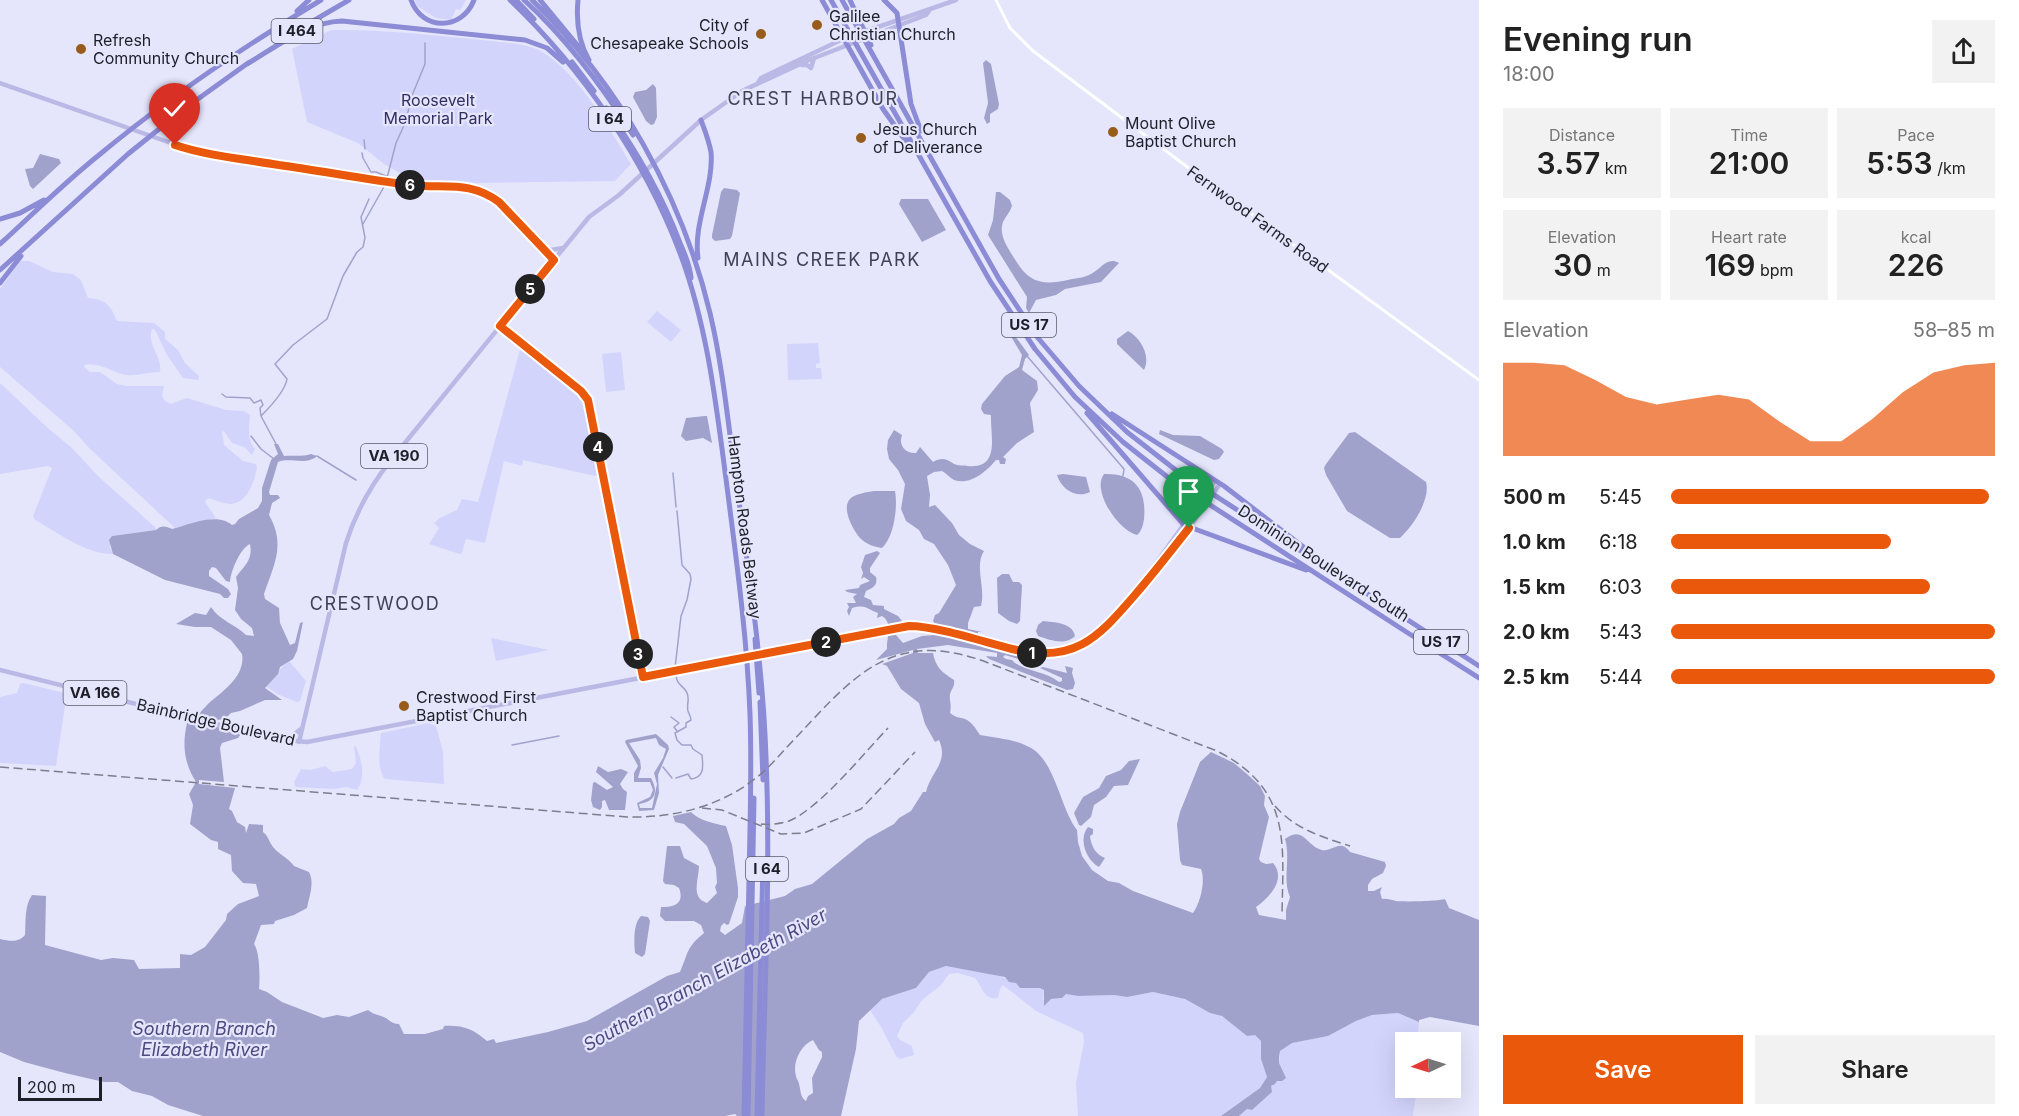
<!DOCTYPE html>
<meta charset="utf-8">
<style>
body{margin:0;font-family:Inter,sans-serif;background:#f2f2f2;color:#222;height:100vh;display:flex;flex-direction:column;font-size:22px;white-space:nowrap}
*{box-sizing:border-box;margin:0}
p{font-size:20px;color:#767676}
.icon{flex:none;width:33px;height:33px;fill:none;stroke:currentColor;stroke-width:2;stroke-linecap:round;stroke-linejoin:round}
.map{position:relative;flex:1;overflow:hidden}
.panel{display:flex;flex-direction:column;background:#fff;width:540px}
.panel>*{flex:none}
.needle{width:39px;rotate:266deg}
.fabs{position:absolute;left:1395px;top:1032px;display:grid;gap:12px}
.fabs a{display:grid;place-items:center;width:66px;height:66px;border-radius:0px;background:#fff;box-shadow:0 6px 24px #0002;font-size:30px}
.scale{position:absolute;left:18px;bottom:15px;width:84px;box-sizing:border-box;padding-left:6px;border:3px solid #1f1f29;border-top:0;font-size:16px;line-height:21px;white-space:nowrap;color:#1f1f29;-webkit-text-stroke:4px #e5e6fc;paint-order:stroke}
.pin{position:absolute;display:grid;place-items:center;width:51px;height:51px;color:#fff;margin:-62px -26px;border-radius:50% 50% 50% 0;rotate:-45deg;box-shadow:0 0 6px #0007}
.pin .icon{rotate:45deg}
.km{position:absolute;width:30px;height:30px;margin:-15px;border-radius:50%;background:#222;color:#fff;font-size:16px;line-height:30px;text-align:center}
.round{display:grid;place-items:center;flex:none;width:63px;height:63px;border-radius:0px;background:#f2f2f2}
.overview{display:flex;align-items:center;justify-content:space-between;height:102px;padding:0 24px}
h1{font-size:33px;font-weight:600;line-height:45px}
.metrics{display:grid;grid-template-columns:repeat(3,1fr);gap:9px;height:102px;padding:6px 24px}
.metrics div{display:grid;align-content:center;border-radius:0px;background:#f2f2f2;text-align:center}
.metrics b{font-size:30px;font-weight:600}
.metrics small{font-size:16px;font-weight:400}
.metrics p{font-size:16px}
.chart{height:168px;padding:12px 24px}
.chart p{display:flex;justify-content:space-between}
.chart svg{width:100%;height:108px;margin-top:6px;fill:#ea580c;opacity:.7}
.action{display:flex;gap:12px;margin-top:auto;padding:12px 24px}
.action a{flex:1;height:69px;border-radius:0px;background:#ea580c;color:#fff;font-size:24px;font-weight:600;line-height:69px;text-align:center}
.action a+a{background:#f2f2f2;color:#222}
ul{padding:0 24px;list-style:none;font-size:20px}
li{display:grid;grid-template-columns:96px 72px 1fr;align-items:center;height:45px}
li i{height:15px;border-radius:8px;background:#ea580c}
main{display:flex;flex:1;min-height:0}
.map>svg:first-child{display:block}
</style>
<main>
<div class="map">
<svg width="1479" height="1116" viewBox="0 0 1479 1116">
<rect width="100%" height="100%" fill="#e5e6fc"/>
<path fill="#d3d4fc" d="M415,0H466L460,10L456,9L451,20L436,18L417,6Z
M331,30C381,29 432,35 482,40C502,43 527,42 544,53C581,77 608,127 631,164L615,181L476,183L422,182L403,175L384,164L358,143L307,122L292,49Z
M20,261H29L53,272L73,274L81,280L88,298C106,299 111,306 117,321L154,323L165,332V339L178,350L185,363L199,376L198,380L183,378L167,355L155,330L152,329C146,344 163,357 160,372C149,372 136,376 126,375C114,373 98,361 84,365L85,368L90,372H100L117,384L127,386H164L162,395L165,401L171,404L187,398L226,410L244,411L250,415C249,427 247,440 255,449L252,455L244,447L232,443L224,431L222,432L224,445L243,461L256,464L257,467C255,480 248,503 231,504C224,504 215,500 208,498L205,502L216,518L175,528L89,448L74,431L0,367V289Z
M657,311L681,330L671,342L647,322Z
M818,343L820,363L816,364V368H821L822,379L788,380L787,344Z
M521,346L583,397L600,474L595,476L523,460L522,466L504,461L485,543L466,539L462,553L460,554L429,544L439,528L434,523L440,518L457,510L462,499L478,502Z
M621,352L625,390L606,392L602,354Z
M0,383L50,430L71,447L99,477L155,527L156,530L112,536L110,547L113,554C87,555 57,532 35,520L33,516L52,468L48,466L0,474Z
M491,638L549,650L496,661Z
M289,661L306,681L300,701L297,702L277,694L266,686C275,678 279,668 289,661Z
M23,683L65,693V706L56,766L0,763V697L17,693L20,684Z
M429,723L436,726L437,729L443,752L444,784L385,779C376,769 380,746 381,733Z
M354,746L356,747C362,760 366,778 357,790L346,787L334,789L295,787L294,782L301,769L311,770L325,766L333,772L352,769L356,763Z
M946,966C960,969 976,969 990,973C1007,977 1022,988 1040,988L1044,990L1043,1000L1062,998L1065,993L1078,996L1114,995L1127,997L1153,992L1185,999L1210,1013L1222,1016L1247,1035H1255L1261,1041V1059L1267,1077L1260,1088L1221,1116H1078L1076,1083L1084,1042L1083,1033L1036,1011L1003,985L1000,989L998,998C984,1001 982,986 975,978L958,973L949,974L941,985L922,1000L914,1012L903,1023L897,1036L900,1040L912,1046L914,1055L900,1059L896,1056L881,1027L870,1010L882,999L916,988L929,972Z
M1398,1013L1419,1022L1418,1031L1420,1042H1406V1088H1417L1413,1116H1239L1247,1109L1252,1110L1270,1094V1086L1279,1063L1280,1051L1284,1047L1291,1043L1328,1036L1356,1021L1372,1015Z"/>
<path fill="#a1a2cb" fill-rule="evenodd" d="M986,60L991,64L999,104L998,109L990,114V122L987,124L984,118L988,103L983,63Z
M653,84L656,88L657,117L654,124L651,125L646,121L633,97L635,92L646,90Z
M40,154L59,159L61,163L33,189L30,186L25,169L33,168Z
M724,188L737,190L740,193L732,236L730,239L715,241L712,238V235L721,192Z
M996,192H1000L1010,200L1012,206C1010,212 1006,216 1003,222C998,235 1009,250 1016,261C1030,284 1044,285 1068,280C1076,278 1084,278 1091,274C1101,269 1107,256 1119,263L1101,282L1065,289L1056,295L1036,300L1029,313L1026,308L1027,297L988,235L993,220Z
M901,199H928L946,230L922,242L899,204Z
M1004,325H1007L1029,355L1025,359L1022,370L1037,381L1038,390L1030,403L1034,432L1017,443L1003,457L1006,459L1005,464H1000L999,460H996C987,471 970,486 954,480C950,478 946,473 942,471L934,472L927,476L930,495L929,507L935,505L952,523L959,535L970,544L984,551C974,567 986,587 981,606L974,607L968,623V629L982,632H978V635L949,631L948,635L954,638L1040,660L1031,663L1005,655L1003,657L1006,659L1012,660C1021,671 1046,671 1059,682L1062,681V678L1040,668L1043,667L1067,673L1065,666L1073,668L1072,673L1075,683L1073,689L1067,690L989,659L986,656L997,657V653L948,645L917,649L918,653H933C936,668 942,672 954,680C955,687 952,688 950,694C949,700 952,705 950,713C956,718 959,717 965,719C972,722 976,729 980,735C995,738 1015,739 1029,747C1055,759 1060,808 1077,830L1078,842L1082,856L1092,870L1108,881L1119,883L1133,891L1193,913C1200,903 1206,881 1201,869L1182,865L1180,860L1177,824L1180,812L1200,762L1211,752L1234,763L1247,774L1260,786L1265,796L1264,805L1269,817L1259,859L1261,862L1266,864L1273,863C1287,879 1269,898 1256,907L1259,915L1286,920V910L1290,897C1282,880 1291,858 1285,839C1303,826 1305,843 1319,849C1331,855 1339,837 1350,852L1385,862L1386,866L1383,873L1372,879L1368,885V891H1374L1382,887L1380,892L1382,899C1387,898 1391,900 1396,901C1405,902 1439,901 1445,899L1449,908L1479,920V1026L1430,1017L1419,1020V1022L1398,1013L1372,1015L1356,1021L1328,1036L1292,1043L1280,1051L1279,1057V1063L1286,1078L1282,1081H1277L1275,1084L1271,1086L1272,1092L1252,1110L1247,1109L1239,1116H1221L1260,1088L1267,1077L1261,1059V1041L1255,1035L1247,1036L1222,1016L1210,1013L1185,999L1153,992L1127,997L1114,995L1078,996L1066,994L1062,998L1051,999L1044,1006V990L1040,988H1020L1016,983L1009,982L1005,977L946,966L929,972L916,988L882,999L859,1021L856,1049L841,1116H737L735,1114L725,1116H203L168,1105L152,1096L132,1091L118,1082H104L65,1073L24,1062L0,1052V939C10,941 18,943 25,935C26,923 24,906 32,895L46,896L45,945L101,960L113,958L134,960L139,969L180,968V954L191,955L205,947L226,920L227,914L238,904L259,896L256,884L243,883L232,871L231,855L218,849V842L211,840L190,824L193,805L189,794L196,782C184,763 182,745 187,723C196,719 201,711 208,704C222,692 246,676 242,654L231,640L211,627H195L176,624L195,613L206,615L211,607C220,621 235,624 246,635L254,636L252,628L241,619L235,610L238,588L236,577C245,565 253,560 250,544C240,549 231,570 230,582L226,581L216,568L212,567L209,571V576L228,589L231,594L228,598H224L220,594L165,580L113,554L109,540L112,536L156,530C161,525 166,526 172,529C190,524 217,512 232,525L235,524L239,519L258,508L262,501V488L271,460L278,454L274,444H278L284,456C293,455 302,457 311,454L317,456C306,466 291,457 278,462L269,492L270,495H278L280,498L272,503L269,515C286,545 274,564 264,594L265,599L279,608L280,623L290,645L295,643L300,623L303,622L297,651L293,659L280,667L278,674L265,688L282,700H265L240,711L231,713L225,719L216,720L198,717L197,721L241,734L238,738L222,743L220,748L224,782L199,780V784L235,788L229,809L232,811L237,822L245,827L246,833L249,824L263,825V832C268,836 268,839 271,844C277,854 288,857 294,866L309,872C315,884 309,896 307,908L294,915L275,921L274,924L261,925L254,944C260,952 260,979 259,989L267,992L282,1002L323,1018L337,1015L349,1017L368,1010C373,1014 375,1014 381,1016C389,1018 390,1024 399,1024L404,1034H425L443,1029L444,1026C463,1025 473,1029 487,1041L494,1039L496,1043L548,1032L587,1021L667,976L680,972C689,951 686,948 704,933L701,925L694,921H665L660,916L661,907C674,907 685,904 679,888L674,885L665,884L663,881L667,846H680L684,858L699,866C699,879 690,898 707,903L717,893L715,887L717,883L716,868L707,846L684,824L675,822L673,816L691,812C698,820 715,824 726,826L732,845L738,888V897L729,924L727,925L724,923L721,926L720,931L725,935L742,923L745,906L785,896L795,889L812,884L867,839L894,824L899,818L911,811L923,792H926C931,771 949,763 939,740L935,742L925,724L919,703L901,689L887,666L882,664L913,653V650L876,660L887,649C886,637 894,624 882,616L877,618L878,613C866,609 866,604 852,608L849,616L847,611L849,607L847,603H856L853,597L857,594L847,592L845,590L859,588L860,585L870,581L864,577L861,579L863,573L861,567L865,555L877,551L880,553L870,568V572L876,577C878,585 873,588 866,591L864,597L871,600L873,605L884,606V609L898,616L902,621L898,625L901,627V631L896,635L903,643L922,636L934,635L938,628L933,621L935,615L939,613L956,585L948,565L934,544L924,539L919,530L906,521L901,509L905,484L898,470L889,459L887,449L888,440L894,430L902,435C898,446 906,454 916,453L920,447L933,462C942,457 946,459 954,464C958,466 964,465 968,466C1001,469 990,435 991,415L984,414L981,409L982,404L1005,376L1019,367L1022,355ZM813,1040L819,1050L822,1052V1057L812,1078L813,1093L808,1096L806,1101C800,1097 801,1091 799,1084C799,1081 796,1079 796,1076C792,1062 801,1045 813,1040Z
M1128,331C1141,338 1151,356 1144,370L1117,344V339Z
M705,416H707L712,443L703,438L686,441L681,436L686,418Z
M1160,430L1173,435L1200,436L1222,449L1224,452L1219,459L1214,460L1159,434Z
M1355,432L1426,482C1431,499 1413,526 1400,538H1390L1347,511L1326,475L1324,468L1326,464L1349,433Z
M1063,474L1086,477L1090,492C1076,499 1061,489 1057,475Z
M1104,474C1134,473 1147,489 1144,519C1143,525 1142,531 1137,535C1119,531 1091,491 1104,474Z
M874,491H895C898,507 894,537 882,548C874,547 866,544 860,538C853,530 840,507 851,498C856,494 867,492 874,491Z
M1002,574H1009L1013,582H1019L1022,585L1020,621L1017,624L1009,621L998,613L997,578Z
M1043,621C1054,622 1073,623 1075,636C1065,646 1050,640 1038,636L1036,631L1038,625Z
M656,734L668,745L669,749L658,775L659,793L654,810L639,811L637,803L650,797L653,790L650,782H634V773L638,766L625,742L626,740ZM656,738L659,745L666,749L663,758L654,773L657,784L652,808H640L639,804C655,802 659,792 651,778H638L641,768L640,760L629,743Z
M1140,759L1128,785L1114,786L1106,797L1094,805L1091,817L1081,826L1079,825L1074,813L1083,797L1099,788L1106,776L1121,770L1129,761Z
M598,766L608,772L621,769L628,772L620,784L623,789L627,792L625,810H609L605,800L602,801V807L600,810L593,807L591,800L593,783L595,782L607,790L613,787L596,772Z
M1088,827L1093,829V834L1090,836C1091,846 1096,855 1105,858L1099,867C1086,860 1078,839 1088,827Z
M641,916L648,917L650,921L645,954L642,957L635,953C634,942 633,924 641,916Z"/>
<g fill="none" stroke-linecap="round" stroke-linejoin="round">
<path stroke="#a1a2cb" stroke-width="1.5" d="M364,140L365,149
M362,153L363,158L371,172H376L386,176
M387,178L396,143L406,121L411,98L425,64V43
M363,224L385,185
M1027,356L1124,469L1123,476
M222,394L226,397L250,398L254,403L261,400L263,405L260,408L261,416
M251,436L261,449L274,459
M276,444L261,416C270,407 285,391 287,379L275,364L293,345L327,319L343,276L357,252L363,247L365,238L361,217L369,199
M317,456L356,480
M673,473L676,507
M675,668L681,616L687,600L691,579L690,574L682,565L677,511
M671,717L679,723L674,727L677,731
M512,745L559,736
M663,767L672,778
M676,778L688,774L691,779C705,777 703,766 702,755L693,749L691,745H682L677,740L675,733L686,727V723L691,720C691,717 689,714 688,711C686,704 691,698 686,691C681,684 677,685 676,675"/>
<path stroke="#fff" stroke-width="3" d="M996,0L1010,28L1033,51L1190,169L1479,380
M500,326L581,391L588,401L643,677"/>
<path stroke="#bab9e6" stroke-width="4.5" d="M802,65H807L811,68L814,58
M0,83L171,143L201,152C269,166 340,176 409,184C435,188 461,181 485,193C511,206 535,239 554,260
M758,83L761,78L843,39L956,0
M545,249L551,250L563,248
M1141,584L1215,481
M0,670L220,725L288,740L307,742L905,627C921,626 936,630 951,634C1007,648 1063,672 1111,624L1189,528L1220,484
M282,737L292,736L301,729
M299,742L346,543C356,512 370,486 391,460L589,217L619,195L701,120L742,91L809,60L926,15L929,11"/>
<path stroke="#8c8bd5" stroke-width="5" d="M411,0C422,31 462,31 474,0
M510,0C583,70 644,158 680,253C707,325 716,403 726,479C736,557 747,635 750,714C752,769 750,824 749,880C748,958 746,1037 744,1116
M516,0L534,19
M524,0C567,39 602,86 633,135
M532,0C619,84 682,196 710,313C724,372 729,434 738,494C750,581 763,669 766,757C771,876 764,996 762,1116
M540,0L579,47
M578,0C576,21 578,41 589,60
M822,0L883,109L912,150
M831,0L990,281L1035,349L1075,397L1123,442L1170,479L1408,633L1479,678
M842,0L999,279L1038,338L1079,386L1127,432L1177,471L1479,666
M850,0L871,45
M884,0L897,13L911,104L921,131
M297,11L309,0
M301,28L349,0
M572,62L594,91
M247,64C276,47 307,22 342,21L525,40L547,48L563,62
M606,108C636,150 662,195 680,243C685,254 690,266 691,278
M0,219L20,213L44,200
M0,244C33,214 64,183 99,155C169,97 243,47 321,0
M698,258C693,222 714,187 711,152C709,141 705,131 701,120
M0,270L128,154L184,109L248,63
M0,283L21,256
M1087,413L1184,525L1306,570
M1112,414L1224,486L1323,562
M755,639L759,693
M760,702L763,780
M748,1116L754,798
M757,1116L763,861"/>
<path stroke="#7d7d8d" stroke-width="1.5" stroke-dasharray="9 4.5" stroke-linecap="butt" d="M0,767L627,817C671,818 716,808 752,781C766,771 777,758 788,746C850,681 888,626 986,662L1217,751C1292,789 1283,843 1282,915
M1275,806C1295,829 1322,837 1350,846
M702,808L722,810L781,834L804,833L861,809L915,752
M761,824C770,825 780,824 789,821C820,808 864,753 888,728"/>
</g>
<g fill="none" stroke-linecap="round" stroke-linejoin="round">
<g stroke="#fff" stroke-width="12">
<path id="route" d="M175,145C208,156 244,159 279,165C323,171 367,180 411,185C445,189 469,180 499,202L554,260L500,326L581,391L588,400L643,677L909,626C936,626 984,642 1012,649C1073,664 1097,639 1134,596C1153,574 1171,551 1189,528"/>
</g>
<use href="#route" stroke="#ea580c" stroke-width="8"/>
</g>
<g fill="#975c1c" stroke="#e5e6fc" stroke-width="2">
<circle cx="817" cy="25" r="6"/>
<circle cx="761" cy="34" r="6"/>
<circle cx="81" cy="49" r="6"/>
<circle cx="1113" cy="132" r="6"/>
<circle cx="861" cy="138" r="6"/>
<circle cx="404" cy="706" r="6"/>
</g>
<g text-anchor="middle" stroke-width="4.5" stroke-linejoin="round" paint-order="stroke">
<g fill="#e5e6fc" stroke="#5a5b68" stroke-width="1.5">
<rect x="271.5" y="19" width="51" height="24" rx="4.5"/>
<rect x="589" y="107" width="42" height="24" rx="4.5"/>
<rect x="1002" y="313" width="54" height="24" rx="4.5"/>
<rect x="361" y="444" width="66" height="24" rx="4.5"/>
<rect x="1414" y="630" width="54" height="24" rx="4.5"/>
<rect x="63.5" y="681" width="63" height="24" rx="4.5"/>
<rect x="746" y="857" width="42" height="24" rx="4.5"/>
</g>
<g font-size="15" font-weight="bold" fill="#1f1f29">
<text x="297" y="36">I 464</text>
<text x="610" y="124">I 64</text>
<text x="1029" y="330">US 17</text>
<text x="394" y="461">VA 190</text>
<text x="1441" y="647">US 17</text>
<text x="95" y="698">VA 166</text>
<text x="767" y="874">I 64</text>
</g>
<g font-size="16" fill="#1f1f29" stroke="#e5e6fc" text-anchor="start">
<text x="829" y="22">Galilee<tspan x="829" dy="18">Christian Church</tspan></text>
<text x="749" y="31" text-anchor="end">City of<tspan x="749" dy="18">Chesapeake Schools</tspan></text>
<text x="93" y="46">Refresh<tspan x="93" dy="18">Community Church</tspan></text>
<text x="1125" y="129">Mount Olive<tspan x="1125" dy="18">Baptist Church</tspan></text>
<text x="873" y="135">Jesus Church<tspan x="873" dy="18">of Deliverance</tspan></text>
<text x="416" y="703">Crestwood First<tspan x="416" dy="18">Baptist Church</tspan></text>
</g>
<g font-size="16" fill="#312d61" stroke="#e5e6fc">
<text x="438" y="106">Roosevelt<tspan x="438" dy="18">Memorial Park</tspan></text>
</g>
<g font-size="16" fill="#1f1f29" stroke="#e5e6fc">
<text transform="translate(1258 219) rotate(36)" y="6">Fernwood Farms Road</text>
<text transform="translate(745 527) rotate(83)" y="6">Hampton Roads Beltway</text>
<text transform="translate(1324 563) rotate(33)" y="6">Dominion Boulevard South</text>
<text transform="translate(216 722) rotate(13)" y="6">Bainbridge Boulevard</text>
</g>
<g font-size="18" letter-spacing="1.5" fill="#404156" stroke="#e5e6fc">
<text x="813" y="105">CREST HARBOUR</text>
<text x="822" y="266">MAINS CREEK PARK</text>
<text x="375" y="610">CRESTWOOD</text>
</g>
<g font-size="18" font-style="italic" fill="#4c4a81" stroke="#e5e6fc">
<text transform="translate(705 980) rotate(-29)" y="6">Southern Branch Elizabeth River</text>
<text x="204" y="1035">Southern Branch<tspan x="204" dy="21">Elizabeth River</tspan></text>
</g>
</g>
</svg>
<div class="fabs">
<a><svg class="needle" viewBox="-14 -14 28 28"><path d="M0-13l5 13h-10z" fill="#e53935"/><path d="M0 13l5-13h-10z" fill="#767676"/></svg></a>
</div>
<div class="scale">200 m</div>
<div class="pin" style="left:1189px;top:528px;background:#1e9e55"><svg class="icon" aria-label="arrive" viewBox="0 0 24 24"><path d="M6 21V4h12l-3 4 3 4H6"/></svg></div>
<div class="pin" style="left:175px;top:145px;background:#d93025"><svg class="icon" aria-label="check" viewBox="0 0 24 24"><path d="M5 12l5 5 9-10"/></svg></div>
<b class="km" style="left:1032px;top:653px">1</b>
<b class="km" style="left:826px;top:642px">2</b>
<b class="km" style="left:638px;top:654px">3</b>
<b class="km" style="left:598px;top:447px">4</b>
<b class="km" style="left:530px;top:289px">5</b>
<b class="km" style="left:410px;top:185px">6</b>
</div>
<section class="panel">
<div class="overview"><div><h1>Evening run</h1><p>18:00</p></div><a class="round"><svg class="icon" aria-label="share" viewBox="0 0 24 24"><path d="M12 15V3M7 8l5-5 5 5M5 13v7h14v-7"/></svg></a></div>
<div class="metrics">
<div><p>Distance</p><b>3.57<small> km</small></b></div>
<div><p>Time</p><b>21:00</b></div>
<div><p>Pace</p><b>5:53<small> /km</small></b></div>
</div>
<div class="metrics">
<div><p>Elevation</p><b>30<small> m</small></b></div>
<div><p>Heart rate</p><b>169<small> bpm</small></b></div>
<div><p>kcal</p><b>226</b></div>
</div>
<div class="chart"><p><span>Elevation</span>58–85 m</p>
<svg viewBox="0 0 160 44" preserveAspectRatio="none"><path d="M0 44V6L10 6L20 7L30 13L40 20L50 23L60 21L70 19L80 21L90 30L100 38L110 38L120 29L130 18L140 10L150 7L160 6V44z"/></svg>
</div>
<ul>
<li><b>500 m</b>5:45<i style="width:98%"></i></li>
<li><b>1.0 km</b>6:18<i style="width:68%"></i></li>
<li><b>1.5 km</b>6:03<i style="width:80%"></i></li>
<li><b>2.0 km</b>5:43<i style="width:100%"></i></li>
<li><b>2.5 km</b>5:44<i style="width:100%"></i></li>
</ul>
<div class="action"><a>Save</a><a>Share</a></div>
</section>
</main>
